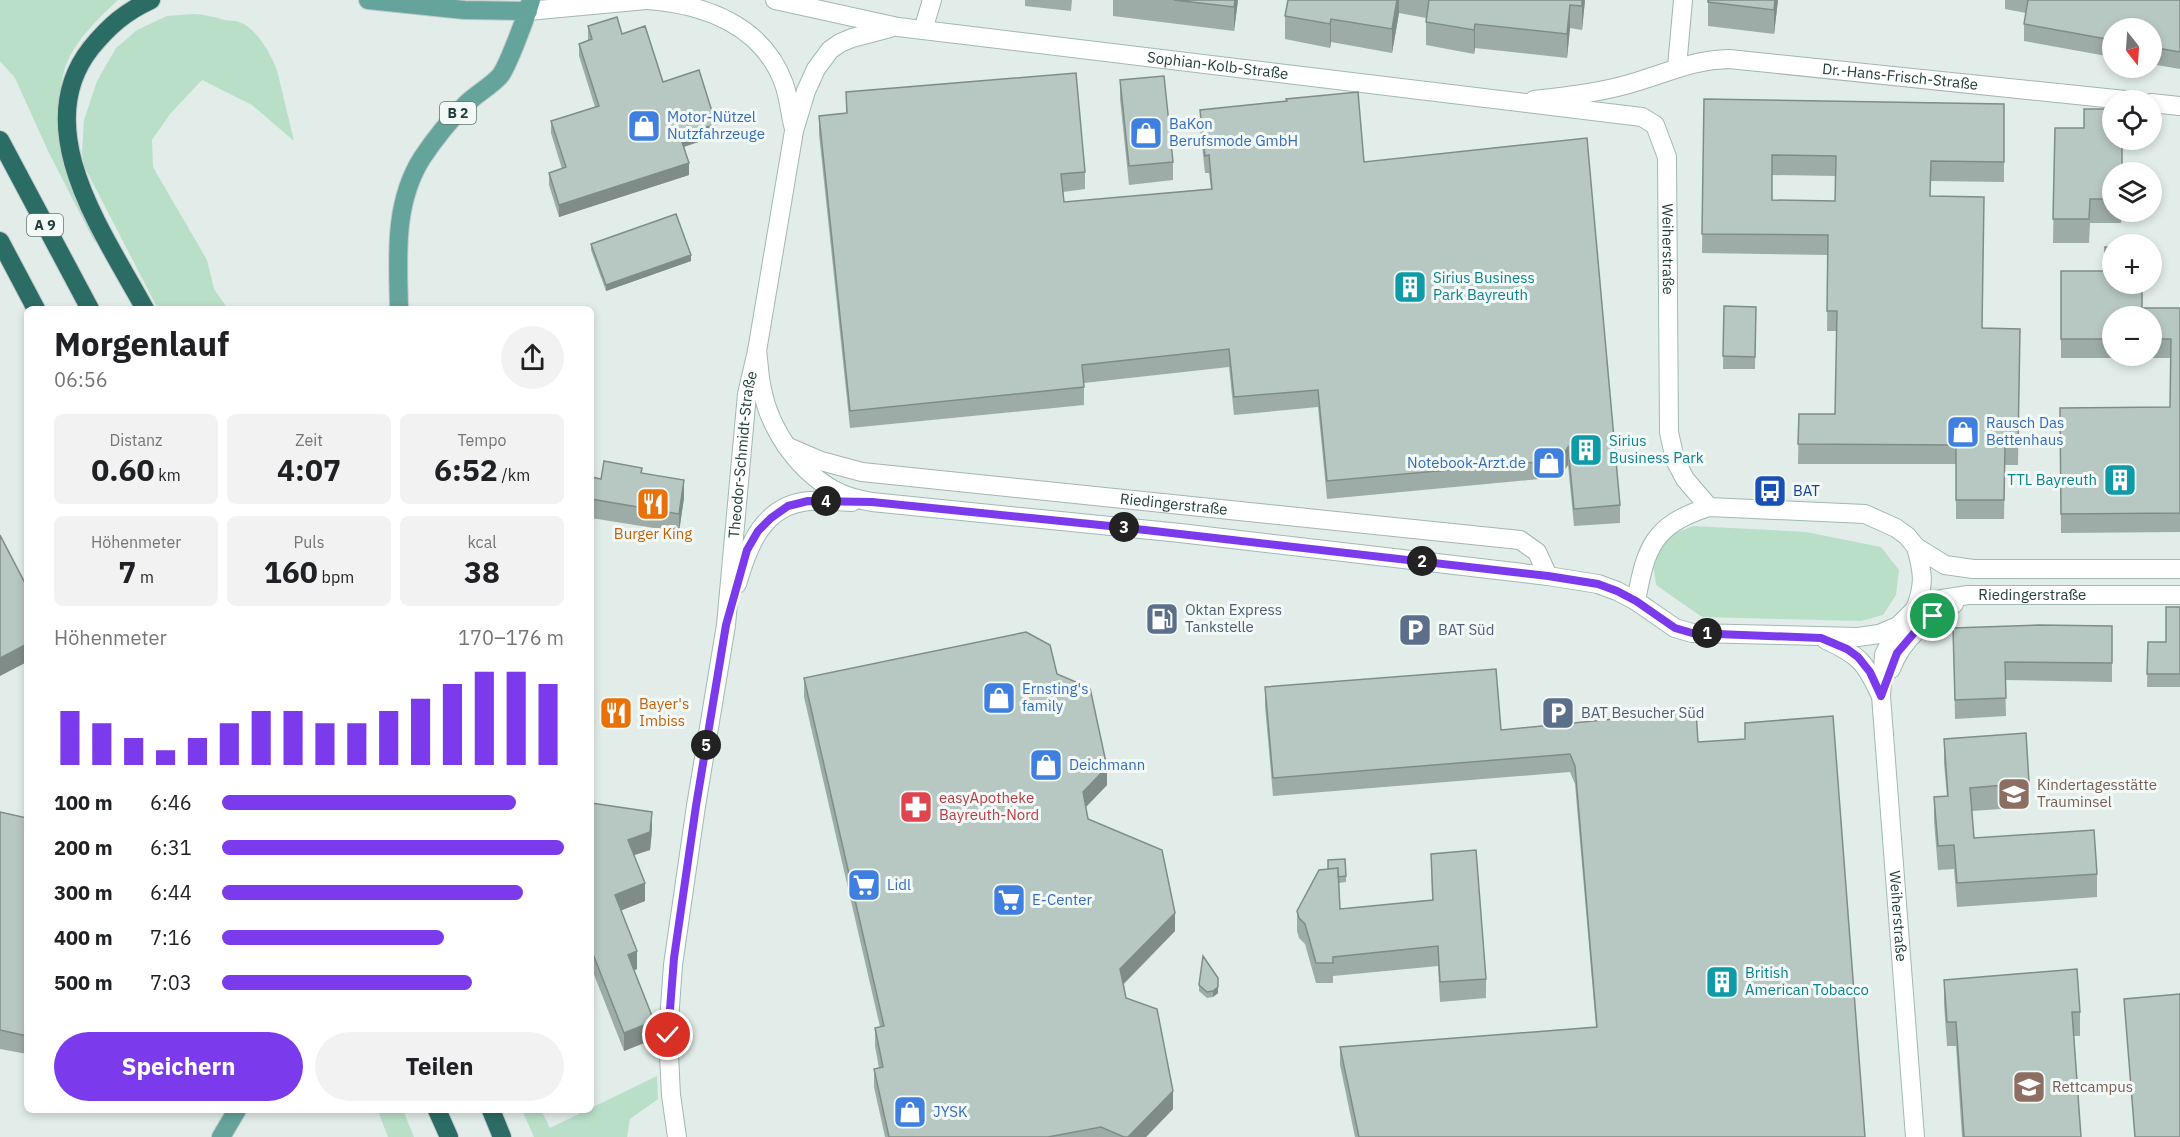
<!DOCTYPE html>
<html lang="de">
<meta charset="utf-8">
<style>
body{margin:0;font-family:"IBM Plex Sans",sans-serif;background:#f2f2f2;color:#202124;height:100vh;display:flex;flex-direction:column;font-size:22px;white-space:nowrap}
*{box-sizing:border-box;margin:0}
p{font-size:20px;color:#757577}
.icon{flex:none;width:33px;height:33px;fill:none;stroke:currentColor;stroke-width:2;stroke-linecap:round;stroke-linejoin:round}
.map{position:relative;flex:1;overflow:hidden}
.panel{position:absolute;left:24px;top:306px;width:570px;height:807px;display:flex;flex-direction:column;background:#fff;border-radius:9px;box-shadow:0 3px 9px #0003}
.panel>*{flex:none}
.needle{width:39px;rotate:163deg}
.controls{position:absolute;left:2102px;top:18px;display:grid;gap:12px}
.controls a{display:grid;place-items:center;width:60px;height:60px;border-radius:50%;background:#fff;box-shadow:0 3px 9px #0003;font-size:30px}
.pin{position:absolute;display:grid;place-items:center;width:51px;height:51px;color:#fff;margin:-26px;border:3px solid #fff;border-radius:50%;box-shadow:0 2px 6px #0007}
.km{position:absolute;width:30px;height:30px;margin:-15px;border-radius:50%;background:#222;color:#fff;font-size:16px;line-height:30px;text-align:center}
.round{display:grid;place-items:center;flex:none;width:63px;height:63px;border-radius:32px;background:#f2f2f2}
.headline{display:flex;align-items:center;justify-content:space-between;height:102px;padding:0 30px}
h1{font-size:33px;font-weight:700;line-height:45px}
.stats{display:grid;grid-template-columns:repeat(3,1fr);gap:9px;height:102px;padding:6px 30px}
.stats div{display:grid;align-content:center;border-radius:9px;background:#f2f2f2;text-align:center}
.stats b{font-size:30px;font-weight:700}
.stats small{font-size:16px;font-weight:400}
.stats p{font-size:16px}
.chart{height:168px;padding:12px 30px}
.chart p{display:flex;justify-content:space-between}
.chart svg{width:100%;height:108px;margin-top:6px;stroke:#7c3aed;stroke-width:6}
.cta{display:flex;gap:12px;margin-top:auto;padding:12px 30px}
.cta a{flex:1;height:69px;border-radius:36px;background:#7c3aed;color:#fff;font-size:24px;font-weight:700;line-height:69px;text-align:center}
.cta a+a{background:#f2f2f2;color:#202124}
ul{padding:0 30px;list-style:none;font-size:20px}
li{display:grid;grid-template-columns:96px 72px 1fr;align-items:center;height:45px}
li i{height:15px;border-radius:8px;background:#7c3aed}
.map>svg:first-child{display:block}
</style>
<div class="map">
<svg width="2180" height="1137" viewBox="0 0 2180 1137">
<rect width="100%" height="100%" fill="#e2ede9"/>
<path fill="#badfc8" d="M0,0H118C100,17 82,34 70,56C54,86 56,147 68,179C75,199 86,218 95,237V243L48,151L15,78L0,61Z
M192,14C204,14 213,17 225,20C229,21 235,20 239,22C257,28 270,53 277,70L294,141L252,105L202,80L170,114L152,140L153,167L207,260L214,289L228,309H158L84,166L82,153L84,120L97,81L116,48L137,30L167,16Z
M1693,526L1806,532L1881,547L1899,570L1896,595L1883,615L1861,621L1702,617L1656,585L1653,563L1659,540Z
M657,1076L658,1099L630,1119L627,1137H534L522,1110H541L550,1128L587,1110H591V1108Z
M384,1110H403L414,1137H388L379,1114Z"/>
<g fill="none" stroke-linecap="round" stroke-linejoin="round">
<g stroke="#a4b5b1" stroke-width="20">
<g id="street">
<path d="M923,30L932,0"/>
<path d="M1677,67L1683,0"/>
<path id="s1" d="M1534,100C1570,96 1605,92 1639,81C1672,71 1694,60 1729,59L2125,100"/>
<path d="M2151,103L2180,106"/>
<path id="s2" d="M786,446L821,461L862,472L1520,540L1537,552L1548,576"/>
</g>
</g>
<g stroke="#a0b9b3" stroke-width="20">
<g id="secondary">
<path d="M647,0C704,4 763,25 784,84C789,98 790,114 794,129"/>
<path id="s3" d="M775,0L898,27L1642,117L1655,125L1667,157L1669,432L1675,460L1685,479L1709,507"/>
<path d="M528,11L646,0"/>
<path id="s4" d="M757,351C759,364 759,376 762,389C770,431 801,475 840,493C850,498 861,500 872,502L1180,533L1548,576L1598,584L1617,591L1636,601L1675,628L1692,633L1858,637L1879,634L1898,626L1915,609L1942,599L1968,595H2180"/>
<path d="M737,584C748,546 763,505 809,501C823,500 838,501 852,502"/>
<path d="M1636,601C1646,547 1653,525 1709,507L1865,514L1896,528L1907,536L1916,547L1945,565L1973,569H2180"/>
<path d="M1915,609C1925,584 1923,573 1916,547"/>
<path id="s5" d="M1898,626L1884,655L1881,696L1915,1137"/>
<path d="M1826,640C1859,655 1865,662 1880,694"/>
<path d="M1891,669C1902,638 1927,620 1954,604"/>
<path id="s6" d="M677,1137L671,1095L668,1035L673,965L696,806L726,625L747,394L757,351L794,131L806,91L816,69L830,50L840,43L852,38L890,28"/>
</g>
</g>
<g stroke="#c1c9c8" stroke-width="20">
<path id="primary" d="M368,0L464,10L528,11
M399,309C398,258 393,204 422,158C434,140 449,121 465,105C476,94 490,87 500,76C508,66 527,14 531,0
M221,1137L237,1110"/>
</g>
<g stroke="#c1c9c8" stroke-width="20">
<path id="highway" d="M0,140L90,309
M0,241L36,309
M145,309C105,235 27,129 91,48C109,26 125,12 151,0
M437,1110L449,1137
M491,1110L502,1137"/>
</g>
<use href="#street" stroke="#fff" stroke-width="18"/>
<use href="#secondary" stroke="#fff" stroke-width="18"/>
<use href="#primary" stroke="#64a49a" stroke-width="18"/>
<use href="#highway" stroke="#2b6c65" stroke-width="18"/>
</g>
<path fill="#9daca7" fill-rule="evenodd" d="M1025,0H1072L1071,11L1025,6Z
M1113,0H1238L1234,31L1113,16Z
M1288,0H1585L1582,30L1570,28L1567,58L1475,48L1474,54L1426,45V18L1399,13L1392,53L1331,42L1330,48L1285,39V16Z
M1708,0H1778L1774,34L1708,26Z
M2005,0H2180V69L2151,64V28H2112V57L2024,41V24L2026,13L2005,9Z
M588,26L622,34L663,82L716,136L684,147L689,175L559,217L549,185V173L562,169L551,133V121L595,107L579,56V44L588,41Z
M1120,80L1173,162V180L1129,185L1120,99Z
M846,92L1085,172V189L1063,192L1064,202L1211,189L1209,173H1205L1200,128V110L1364,162L1620,505V523L1574,526L1568,465L1560,477L1327,499L1318,407L1234,415L1229,367L1084,383V405L850,428L819,134V116L846,113Z
M1704,99L2004,104V182L1931,181L1930,196L1983,328L2020,329L2018,465H2005L2004,519H1956V464H1798L1799,414H1835L1837,331H1827L1828,255L1702,253ZM1772,175L1836,176L1835,201L1772,200Z
M2055,128L2112,172V212H2122L2121,223H2090L2089,243H2053Z
M591,244L691,261L606,291L591,250Z
M2061,271L2142,308H2180V532L2061,533L2060,408L2170,407L2171,358H2061ZM2112,316H2151V356H2112Z
M1724,306L1756,307L1755,369H1723Z
M642,473L684,498L679,532L591,518V477L601,479Z
M2180,607V687H2147L2148,642H2166Z
M2112,626V682L2005,680L2006,716L1955,719L1953,628Z
M1057,674L1107,785L1086,807L1088,819L1175,931L1124,984L1126,998L1173,1109L1146,1137H885L874,1087V1069L879,1068L875,1046V1028L880,1027L804,697V678Z
M1265,687L1501,730L1698,742L1745,739V723L1865,1137H1355L1340,1065V1047L1596,1027L1575,784L1570,772L1273,796L1265,706Z
M1944,739L2029,783V807L1972,811L1974,838L2097,874V897L1957,907L1954,869L1938,870L1934,821V797H1947L1944,763Z
M591,803L652,830L650,850L634,855L645,901L621,910L637,969L634,970L654,1039L624,1051L591,967Z
M0,812L27,818V1054L0,1049Z
M1431,854L1486,979V998L1440,1002L1438,966L1333,976V983H1316L1305,944L1299,938L1297,931V911L1319,870L1346,876V882L1339,883L1340,909L1432,900Z
M1218,978V993L1213,997L1207,998L1199,991V985Z
M1944,980L2080,1012V1036H2074L2081,1137H1962L1956,1046H1947L1944,1004Z"/>
<path fill="#808c88" d="M1235,0H1238L1234,31V7Z
M1397,0H1399V13L1392,53V29Z
M1582,0H1585L1582,30Z
M1775,0H1778L1774,34V10Z
M1570,5V28L1567,58V34Z
M1331,19V42L1330,48V24Z
M1475,24V48L1474,54V30Z
M716,124V136L680,148V136Z
M689,163V175L559,217V205Z
M691,255V261L606,291V285Z
M1568,447V465L1560,477V460Z
M684,480V498L679,532V514Z
M27,644V662L0,676V658Z
M1107,767V785L1083,810V792Z
M652,812V830L650,850L628,857V840Z
M645,883V901L615,913V895Z
M1175,913V931L1120,987V969Z
M637,951V969L628,973V955Z
M1218,987V993L1213,997V991Z
M654,1021V1039L624,1051V1033Z
M1173,1091V1109L1146,1137H1128Z"/>
<path fill="#b7c8c2" stroke="#808c88" stroke-width="1.5" fill-rule="evenodd" d="M1174,0H1235L1234,7Z
M1288,0H1397L1392,29L1331,19L1330,24L1285,16Z
M1429,0H1582V6L1570,5L1567,34L1475,24L1474,30L1426,22Z
M1708,0H1775L1774,10L1708,2Z
M2028,0H2180V52L2151,47V28H2112V40L2024,24Z
M617,17L622,34L645,26L663,82L699,70L716,124L680,136L689,163L559,205L549,173L566,167L551,121L599,106L579,44L592,39L588,26Z
M1076,73L1085,172L1061,174L1064,202L1212,189L1209,155L1205,156L1200,110L1287,101L1286,99L1358,92L1364,162L1587,138L1620,505L1574,509L1568,447L1560,460L1327,481L1318,390L1234,397L1229,349L1082,365L1084,387L850,411L819,116L847,113L846,92Z
M1164,76L1173,162L1129,166L1120,80Z
M1704,99L2004,104V162L1931,161L1930,196L1984,197L1982,328L2020,329L2018,445H2005L2004,500H1956V445L1798,444L1799,414H1835L1837,311H1827L1828,235L1702,234ZM1772,155L1836,156L1835,201L1772,200Z
M2084,109H2112V140H2122V172H2112V199H2090L2089,219H2053L2055,128H2084Z
M676,214L691,255L606,285L591,244Z
M2105,247H2112V284H2142V308H2180V513L2061,514L2060,408L2170,407L2171,339H2151V316H2112V339H2061V271H2105Z
M1724,306L1756,307L1755,357L1723,356Z
M604,461L642,468L641,473L684,480L679,514L591,499V477L601,479Z
M0,535L27,587V644L0,658Z
M2166,607H2180V674H2147L2148,642H2166Z
M2038,625L2112,626V663L2005,662L2006,698L1955,700L1953,628Z
M1026,632L1050,645L1057,674L1090,688L1107,767L1083,792L1088,819L1162,850L1175,913L1120,969L1126,998L1157,1009L1173,1091L1128,1137H1124L1101,1127L1048,1137H889L874,1069L883,1067L875,1028L884,1026L804,678Z
M1496,669L1501,730L1696,711L1698,742L1745,739V723L1833,716L1865,1137H1359L1340,1047L1597,1027L1575,766L1570,754L1273,778L1265,687Z
M2026,733L2029,783L1970,788L1974,838L2094,830L2097,874L1957,883L1954,845L1938,846L1934,797L1948,796L1944,739Z
M591,803L652,812L650,832L628,840L645,883L615,895L637,951L628,955L654,1021L624,1033L591,949Z
M0,812L27,818V1036L0,1030Z
M1476,850L1486,979L1440,982L1438,946L1333,957V963H1316L1305,924L1299,918L1297,911L1319,870L1338,868L1340,909L1433,900L1431,854Z
M1345,859L1346,876L1338,877V868L1328,869V860Z
M1203,956L1218,978V987L1213,991L1207,992L1199,985Z
M2077,969L2080,1012H2072L2081,1137H1964L1956,1022H1947L1944,980Z
M2180,994V1137H2135L2124,999Z"/>
<g fill="none" stroke-linecap="round" stroke-linejoin="round">
<g stroke="#fff" stroke-width="12">
<path id="route" d="M668,1035L674,958L696,806L726,625L747,550L758,531L771,518L788,506L808,501L872,502L1110,526L1548,576L1598,584L1617,591L1636,601L1675,628L1692,633L1821,638L1847,649L1858,657L1870,672L1881,696L1897,653L1914,633L1933,616"/>
</g>
<use href="#route" stroke="#7c3aed" stroke-width="8"/>
</g>
<defs>
<g id="shop-square" transform="scale(1.725)"><rect x="-9" y="-9" width="18" height="18" rx="4" fill="#3f7fe0" stroke="#f3f9f7"/><path d="M-5-2.5h2.3a2.7 3.5 0 0 1 5.4 0H5L5.5 6h-11ZM-1.5-2.5h3a1.5 2.3 0 0 0-3 0Z" fill="#fff"/></g>
<g id="building-square" transform="scale(1.725)"><rect x="-9" y="-9" width="18" height="18" rx="4" fill="#0f9aa8" stroke="#f3f9f7"/><path d="M-4-6H4V6H1V3H-1V6H-4ZM-2.5-4.3h1.7v1.8h-1.7ZM.8-4.3h1.7v1.8H.8ZM-2.5-1h1.7V.8h-1.7ZM.8-1h1.7V.8H.8Z" fill="#fff"/></g>
<g id="bus-square" transform="scale(1.725)"><rect x="-9" y="-9" width="18" height="18" rx="4" fill="#1a4fb4" stroke="#f3f9f7"/><path d="M-5-6H5V4H4V6H2V4H-2V6H-4V4H-5ZM-3.5-4V0h7V-4ZM-3.5 1.2v1.5H-2V1.2ZM2 1.2v1.5H3.5V1.2Z" fill="#fff"/></g>
<g id="restaurant-square" transform="scale(1.725)"><rect x="-9" y="-9" width="18" height="18" rx="4" fill="#e8710a" stroke="#f3f9f7"/><path d="M-5-6h1v4h1v-4h1v4h1v-4h1v5L-1.5 .5V6h-2V.5L-5-1ZM5-6V6H3V1.5H1.5Q1.5-4 5-6Z" fill="#fff"/></g>
<g id="fuel-square" transform="scale(1.725)"><rect x="-9" y="-9" width="18" height="18" rx="4" fill="#5c6f8a" stroke="#f3f9f7"/><path d="M-5.5-6h7V0h2V4h1.3V-2.5L3-4.5l.8-.8L6-3V5H2.5V1h-1V6h-7ZM-4.2-4.7v3.2H.2V-4.7Z" fill="#fff"/></g>
<g id="parking-square" transform="scale(1.725)"><rect x="-9" y="-9" width="18" height="18" rx="4" fill="#5c6f8a" stroke="#f3f9f7"/><path d="M-3.5-5.5H1a3.5 3.5 0 0 1 0 7H-1V5.5H-3.5ZM-1-3.4V-.6H.8a1.4 1.4 0 0 0 0-2.8Z" fill="#fff"/></g>
<g id="school-square" transform="scale(1.725)"><rect x="-9" y="-9" width="18" height="18" rx="4" fill="#8d6e63" stroke="#f3f9f7"/><path d="M0-5L7-2L0 1L-7-2ZM-4 1L0 2.5L4 1V4Q0 6-4 4Z" fill="#fff"/></g>
<g id="pharmacy-square" transform="scale(1.725)"><rect x="-9" y="-9" width="18" height="18" rx="4" fill="#e0444e" stroke="#f3f9f7"/><path d="M-2-6h4v4h4v4h-4v4h-4v-4h-4v-4h4Z" fill="#fff"/></g>
<g id="supermarket-square" transform="scale(1.725)"><rect x="-9" y="-9" width="18" height="18" rx="4" fill="#3f7fe0" stroke="#f3f9f7"/><path d="M-6-5.5h2.5l.6 2H6L4.5 2H-2.5L-4.4-4H-6ZM-1.5 3.2a1.3 1.3 0 1 0 .1 0ZM3 3.2a1.3 1.3 0 1 0 .1 0Z" fill="#fff"/></g>
</defs>
<g fill-rule="evenodd">
<use href="#shop-square" x="644" y="126"/>
<use href="#shop-square" x="1146" y="133"/>
<use href="#building-square" x="1410" y="287"/>
<use href="#shop-square" x="1963" y="432"/>
<use href="#building-square" x="1586" y="450"/>
<use href="#shop-square" x="1549" y="463"/>
<use href="#building-square" x="2120" y="480"/>
<use href="#bus-square" x="1770" y="491"/>
<use href="#restaurant-square" x="653" y="504"/>
<use href="#fuel-square" x="1162" y="619"/>
<use href="#parking-square" x="1415" y="630"/>
<use href="#shop-square" x="999" y="698"/>
<use href="#restaurant-square" x="616" y="713"/>
<use href="#parking-square" x="1558" y="713"/>
<use href="#shop-square" x="1046" y="765"/>
<use href="#school-square" x="2014" y="794"/>
<use href="#pharmacy-square" x="916" y="807"/>
<use href="#supermarket-square" x="864" y="885"/>
<use href="#supermarket-square" x="1009" y="900"/>
<use href="#building-square" x="1722" y="982"/>
<use href="#school-square" x="2029" y="1087"/>
<use href="#shop-square" x="910" y="1112"/>
</g>
<g text-anchor="middle" stroke-width="6" stroke-linejoin="round" paint-order="stroke">
<g fill="#f3f9f7" stroke="#607773" stroke-width="1.5">
<rect x="440" y="102" width="36" height="22" rx="4.5"/>
<rect x="27" y="214" width="36" height="22" rx="4.5"/>
</g>
<g font-size="14" font-weight="bold" fill="#213f3a">
<text x="458" y="118">B 2</text>
<text x="45" y="230">A 9</text>
</g>
<g font-size="15" fill="#213f3a" stroke="#f3f9f7">
<text dy="5" stroke="none"><textPath href="#s3" startOffset="448">Sophian-Kolb-Straße</textPath></text>
<text dy="5" stroke="none"><textPath href="#s1" startOffset="372">Dr.-Hans-Frisch-Straße</textPath></text>
<text dy="5" stroke="none"><textPath href="#s3" startOffset="1017">Weiherstraße</textPath></text>
<text dy="5" stroke="none"><textPath href="#s6" startOffset="688">Theodor-Schmidt-Straße</textPath></text>
<text dy="5" stroke="none"><textPath href="#s2" startOffset="394">Riedingerstraße</textPath></text>
<text dy="5" stroke="none"><textPath href="#s4" startOffset="1395">Riedingerstraße</textPath></text>
<text dy="5" stroke="none"><textPath href="#s5" startOffset="294">Weiherstraße</textPath></text>
</g>
<g font-size="15" fill="#366cbe" stroke="#f3f9f7" text-anchor="start">
<text x="667" y="122">Motor-Nützel<tspan x="667" dy="17">Nutzfahrzeuge</tspan></text>
<text x="1169" y="129">BaKon<tspan x="1169" dy="17">Berufsmode GmbH</tspan></text>
<text x="1986" y="428">Rausch Das<tspan x="1986" dy="17">Bettenhaus</tspan></text>
<text x="1526" y="468" text-anchor="end">Notebook-Arzt.de</text>
<text x="1022" y="694">Ernsting's<tspan x="1022" dy="17">family</tspan></text>
<text x="1069" y="770">Deichmann</text>
<text x="887" y="890">Lidl</text>
<text x="1032" y="905">E-Center</text>
<text x="933" y="1117">JYSK</text>
</g>
<g font-size="15" fill="#0d838f" stroke="#f3f9f7" text-anchor="start">
<text x="1433" y="283">Sirius Business<tspan x="1433" dy="17">Park Bayreuth</tspan></text>
<text x="1609" y="446">Sirius<tspan x="1609" dy="17">Business Park</tspan></text>
<text x="2097" y="485" text-anchor="end">TTL Bayreuth</text>
<text x="1745" y="978">British<tspan x="1745" dy="17">American Tobacco</tspan></text>
</g>
<g font-size="15" fill="#164399" stroke="#f3f9f7" text-anchor="start">
<text x="1793" y="496">BAT</text>
</g>
<g font-size="15" fill="#c56008" stroke="#f3f9f7">
<text x="653" y="539">Burger King</text>
<text x="639" y="709" text-anchor="start">Bayer's<tspan x="639" dy="17">Imbiss</tspan></text>
</g>
<g font-size="15" fill="#4e5e75" stroke="#f3f9f7" text-anchor="start">
<text x="1185" y="615">Oktan Express<tspan x="1185" dy="17">Tankstelle</tspan></text>
<text x="1438" y="635">BAT Süd</text>
<text x="1581" y="718">BAT Besucher Süd</text>
</g>
<g font-size="15" fill="#785e54" stroke="#f3f9f7" text-anchor="start">
<text x="2037" y="790">Kindertagesstätte<tspan x="2037" dy="17">Trauminsel</tspan></text>
<text x="2052" y="1092">Rettcampus</text>
</g>
<g font-size="15" fill="#be3a42" stroke="#f3f9f7" text-anchor="start">
<text x="939" y="803">easyApotheke<tspan x="939" dy="17">Bayreuth-Nord</tspan></text>
</g>
</g>
</svg>
<div class="controls">
<a><svg class="needle" viewBox="-14 -14 28 28"><path d="M0-13l5 13h-10z" fill="#e53935"/><path d="M0 13l5-13h-10z" fill="#757577"/></svg></a>
<a><svg class="icon" aria-label="locate" viewBox="0 0 24 24"><circle cx="12" cy="12" r="6"/><path d="M12 2v4M12 18v4M2 12h4M18 12h4"/></svg></a>
<a><svg class="icon" aria-label="layers" viewBox="0 0 24 24"><path d="M12 4l9 5-9 5-9-5zM3 14l9 5 9-5"/></svg></a>
<a>+</a>
<a>−</a>
</div>
<div class="pin" style="left:1933px;top:616px;background:#1e9e55"><svg class="icon" aria-label="arrive" viewBox="0 0 24 24"><path d="M6 21V4h12l-3 4 3 4H6"/></svg></div>
<div class="pin" style="left:668px;top:1035px;background:#d93025"><svg class="icon" aria-label="check" viewBox="0 0 24 24"><path d="M5 12l5 5 9-10"/></svg></div>
<b class="km" style="left:1707px;top:633px">1</b>
<b class="km" style="left:1422px;top:561px">2</b>
<b class="km" style="left:1124px;top:527px">3</b>
<b class="km" style="left:826px;top:501px">4</b>
<b class="km" style="left:706px;top:745px">5</b>
<section class="panel">
<div class="headline"><div><h1>Morgenlauf</h1><p>06:56</p></div><a class="round"><svg class="icon" aria-label="share" viewBox="0 0 24 24"><path d="M12 15V3M7 8l5-5 5 5M5 13v7h14v-7"/></svg></a></div>
<div class="stats">
<div><p>Distanz</p><b>0.60<small> km</small></b></div>
<div><p>Zeit</p><b>4:07</b></div>
<div><p>Tempo</p><b>6:52<small> /km</small></b></div>
</div>
<div class="stats">
<div><p>Höhenmeter</p><b>7<small> m</small></b></div>
<div><p>Puls</p><b>160<small> bpm</small></b></div>
<div><p>kcal</p><b>38</b></div>
</div>
<div class="chart"><p><span>Höhenmeter</span>170–176 m</p>
<svg viewBox="0 0 160 44" preserveAspectRatio="none"><path d="M5 44V22M15 44V27M25 44V33M35 44V38M45 44V33M55 44V27M65 44V22M75 44V22M85 44V27M95 44V27M105 44V22M115 44V17M125 44V11M135 44V6M145 44V6M155 44V11"/></svg>
</div>
<ul>
<li><b>100 m</b>6:46<i style="width:86%"></i></li>
<li><b>200 m</b>6:31<i style="width:100%"></i></li>
<li><b>300 m</b>6:44<i style="width:88%"></i></li>
<li><b>400 m</b>7:16<i style="width:65%"></i></li>
<li><b>500 m</b>7:03<i style="width:73%"></i></li>
</ul>
<div class="cta"><a>Speichern</a><a>Teilen</a></div>
</section>
</div>
